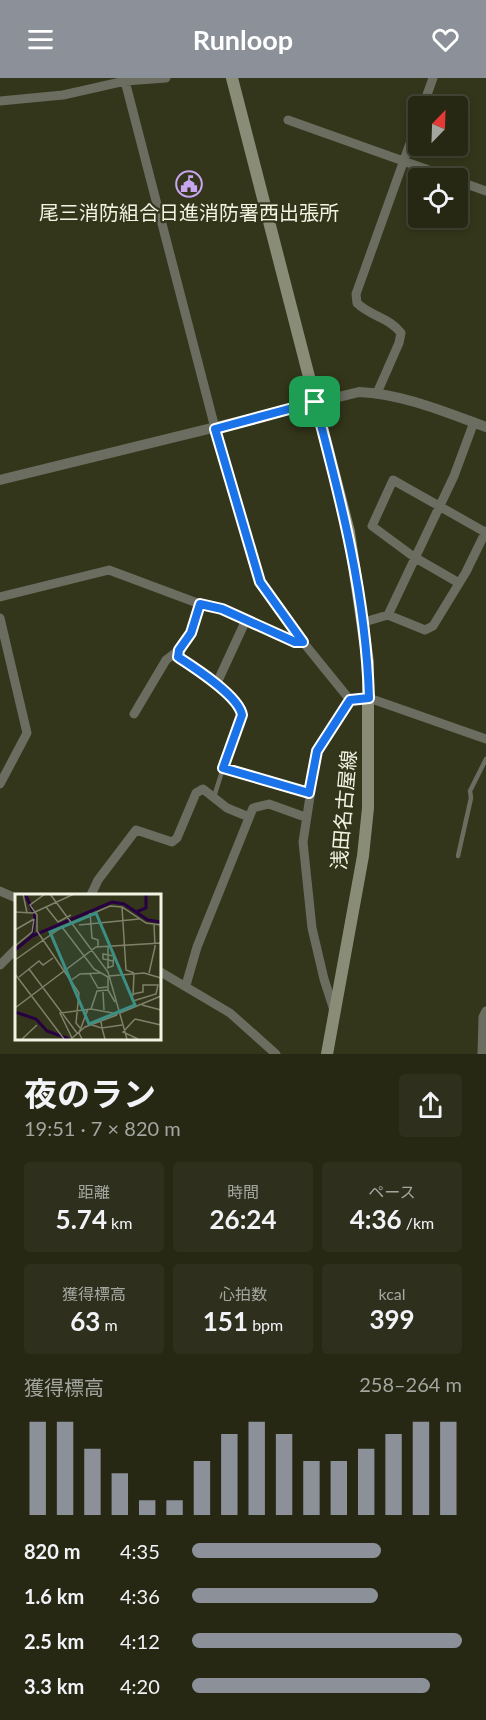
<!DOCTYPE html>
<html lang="ja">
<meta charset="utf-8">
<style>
body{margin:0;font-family:Lato,"Noto Sans JP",sans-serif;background:#2e301d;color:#f1f3f6;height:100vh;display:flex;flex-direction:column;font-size:22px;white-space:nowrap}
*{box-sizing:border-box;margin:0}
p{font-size:20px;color:#a4a6a0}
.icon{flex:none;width:33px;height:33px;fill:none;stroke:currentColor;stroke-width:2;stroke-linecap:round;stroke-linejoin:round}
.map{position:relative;height:976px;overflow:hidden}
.side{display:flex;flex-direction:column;background:#262814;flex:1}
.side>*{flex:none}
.needle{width:39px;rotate:23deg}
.fabs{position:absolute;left:408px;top:18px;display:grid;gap:12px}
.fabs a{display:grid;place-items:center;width:60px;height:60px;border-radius:6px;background:#262814;box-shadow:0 3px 9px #0003,0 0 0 2px #424434;font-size:30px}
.pin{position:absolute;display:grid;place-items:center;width:51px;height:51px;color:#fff;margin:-26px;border-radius:12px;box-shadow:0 3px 9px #0006}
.round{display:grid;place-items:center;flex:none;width:63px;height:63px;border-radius:6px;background:#2e301d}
.head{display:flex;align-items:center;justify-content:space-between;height:102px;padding:0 24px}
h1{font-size:33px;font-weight:700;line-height:45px}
.figures{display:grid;grid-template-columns:repeat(3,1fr);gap:9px;height:102px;padding:6px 24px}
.figures div{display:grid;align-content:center;border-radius:6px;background:#2e301d;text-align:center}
.figures b{font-size:26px;font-weight:700}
.figures small{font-size:16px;font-weight:400}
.figures p{font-size:16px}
.chart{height:168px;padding:12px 24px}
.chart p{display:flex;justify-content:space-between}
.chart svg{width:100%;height:108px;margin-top:6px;stroke:#8c9099;stroke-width:6}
ul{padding:0 24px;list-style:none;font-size:20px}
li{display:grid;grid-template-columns:96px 72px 1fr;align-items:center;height:45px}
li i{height:15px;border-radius:8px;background:#8c9099}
header{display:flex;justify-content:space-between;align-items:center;height:78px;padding:0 24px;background:#8c9099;color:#fff;font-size:27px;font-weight:700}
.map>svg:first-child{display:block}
</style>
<header><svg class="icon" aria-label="menu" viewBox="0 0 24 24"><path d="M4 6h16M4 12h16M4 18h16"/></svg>Runloop<svg class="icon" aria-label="heart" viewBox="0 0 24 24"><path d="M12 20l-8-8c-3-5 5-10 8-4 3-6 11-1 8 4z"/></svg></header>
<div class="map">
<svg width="486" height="976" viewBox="0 0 486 976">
<rect width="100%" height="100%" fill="#33361a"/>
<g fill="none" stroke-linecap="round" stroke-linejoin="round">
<path stroke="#6b6d60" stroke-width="4.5" d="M214,719L223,690
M458,778L471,720L470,713L486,681"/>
<path stroke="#6b6d60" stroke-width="9" d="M125,3L215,350L260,504L303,564L350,622L317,673L303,764L312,850L324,901L334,932
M0,23L63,17L125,3L166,0
M423,28L433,0
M288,42L451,100
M458,103L486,113
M377,315L399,265L401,255C390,240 370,238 357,225L356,216L418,43
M459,505L414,479L372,448L393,402L485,454
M0,519L109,492L200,526L222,531L295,564H303
M200,526L191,555L179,572V579C195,590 239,618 242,637L223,690L309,715
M388,537L454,398L474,344
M0,540L27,655L0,706
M364,544L388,537L425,552L433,548L466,494L486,453
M216,607L246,542
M350,622L369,620L486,661
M134,636L166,582L179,572
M0,813L16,820
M91,817L98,802L136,752L172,764L177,760L196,715L203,711L227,730L249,739
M0,887L16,871
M159,893L230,935L276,976
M186,907L197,869L253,730L269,726L305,739
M482,976L483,939L486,933"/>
<path stroke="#6b6d60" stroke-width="10" d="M0,402L359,314C403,316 445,334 486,349"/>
<path stroke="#898d78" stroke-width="12" d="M232,0L349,454L368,584V730L363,778L327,976"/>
</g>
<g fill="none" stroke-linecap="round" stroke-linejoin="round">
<g stroke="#fff" stroke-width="12">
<path id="route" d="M315,324C341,422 366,518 369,620L350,622L317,673L309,715L223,690L242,637C239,618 195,590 178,579L179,572L191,555L200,526L222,531L295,564H303L260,504L215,351Z"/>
</g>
<use href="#route" stroke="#1a73e8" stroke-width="8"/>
</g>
<defs>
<g id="civic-ring" transform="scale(1.35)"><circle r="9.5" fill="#33361a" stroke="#c7a6ef" stroke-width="1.5"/><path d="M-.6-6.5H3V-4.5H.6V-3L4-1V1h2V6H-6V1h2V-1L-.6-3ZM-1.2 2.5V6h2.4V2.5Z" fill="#c7a6ef"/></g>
</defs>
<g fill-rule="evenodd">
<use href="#civic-ring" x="189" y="106"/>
</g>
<g text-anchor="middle" stroke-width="4.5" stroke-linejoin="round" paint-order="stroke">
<g font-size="20" fill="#f1f4e3" stroke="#33361a">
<text x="189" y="142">尾三消防組合日進消防署西出張所</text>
</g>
<g font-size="20" fill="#f1f4e3" stroke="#33361a">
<text transform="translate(344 732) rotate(-85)" y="7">浅田名古屋線</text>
</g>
</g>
<g transform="translate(15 816)">
<rect width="146" height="146" fill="#33361a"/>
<path fill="none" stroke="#270042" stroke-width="3" d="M10,0L20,21L17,42M121,18L131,14V0M0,56L17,42L97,8L109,10L133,26L146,28M0,118L21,125L32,137L54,145"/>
<path fill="none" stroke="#7f826a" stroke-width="1.5" d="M8,0L12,19M30,0L15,11L22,21V37L64,99L61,129L65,134M35,0L93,78L112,145M31,13L43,28L56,21M107,13L111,76L119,79M0,18L18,19L59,0M75,19L77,44L83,46V53M64,31L124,25M47,33L79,75L93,83V96L100,108M0,36L19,25M0,52L17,38L19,25M0,66L47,33L95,12L107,13L131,29L146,31M98,67L88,65V60L99,62M93,73V52M92,74L98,72L99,59M14,75L62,139M134,79L140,53L139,30M0,80L49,145M75,80L83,94L92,93M94,82L129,79L146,84M4,83L24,67L28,71L38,64M55,87L65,80L85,79M88,98L89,116M118,102L119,79M118,107L141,100L143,91H128V98L118,100M127,111L146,116M0,114L81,53L146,49M76,115L82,97L93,96M105,119L146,102M120,125L108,138L123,145M120,125L146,131M86,127L87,134L107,131M77,131L87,134L90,145M57,144L45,119L76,115L103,120M7,145L22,131M56,145L70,133L102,121M67,145L64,139L73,115"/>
<path fill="#3c8f85" fill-opacity="0.15" stroke="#3c8f85" stroke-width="3" d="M81,19L120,111L74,130L35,38Z"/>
<rect width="146" height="146" fill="none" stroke="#f1f4e3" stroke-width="3"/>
</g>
</svg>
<div class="fabs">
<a><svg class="needle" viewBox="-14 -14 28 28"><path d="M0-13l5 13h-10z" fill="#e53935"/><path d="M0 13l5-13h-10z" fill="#a4a6a0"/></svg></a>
<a><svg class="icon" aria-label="locate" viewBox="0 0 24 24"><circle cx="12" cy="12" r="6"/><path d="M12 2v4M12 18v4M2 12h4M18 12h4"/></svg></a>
</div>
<div class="pin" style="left:315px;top:324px;background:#1e9e55"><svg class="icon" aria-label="arrive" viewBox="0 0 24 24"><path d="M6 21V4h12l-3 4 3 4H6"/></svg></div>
</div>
<section class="side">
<div class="head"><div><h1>夜のラン</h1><p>19:51 · 7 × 820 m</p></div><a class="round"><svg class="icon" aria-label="share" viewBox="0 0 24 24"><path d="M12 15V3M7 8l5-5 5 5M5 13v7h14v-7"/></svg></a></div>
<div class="figures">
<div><p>距離</p><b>5.74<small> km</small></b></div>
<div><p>時間</p><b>26:24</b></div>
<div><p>ペース</p><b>4:36<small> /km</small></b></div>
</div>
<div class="figures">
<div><p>獲得標高</p><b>63<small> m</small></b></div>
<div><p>心拍数</p><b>151<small> bpm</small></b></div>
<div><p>kcal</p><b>399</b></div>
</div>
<div class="chart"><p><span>獲得標高</span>258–264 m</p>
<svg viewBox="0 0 160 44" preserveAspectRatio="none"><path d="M5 44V6M15 44V6M25 44V17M35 44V27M45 44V38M55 44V38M65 44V22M75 44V11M85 44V6M95 44V11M105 44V22M115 44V22M125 44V17M135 44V11M145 44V6M155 44V6"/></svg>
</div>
<ul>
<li><b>820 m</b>4:35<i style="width:70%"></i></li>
<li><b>1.6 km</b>4:36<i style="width:69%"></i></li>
<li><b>2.5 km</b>4:12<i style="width:100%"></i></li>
<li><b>3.3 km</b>4:20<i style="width:88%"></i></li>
</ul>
</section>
